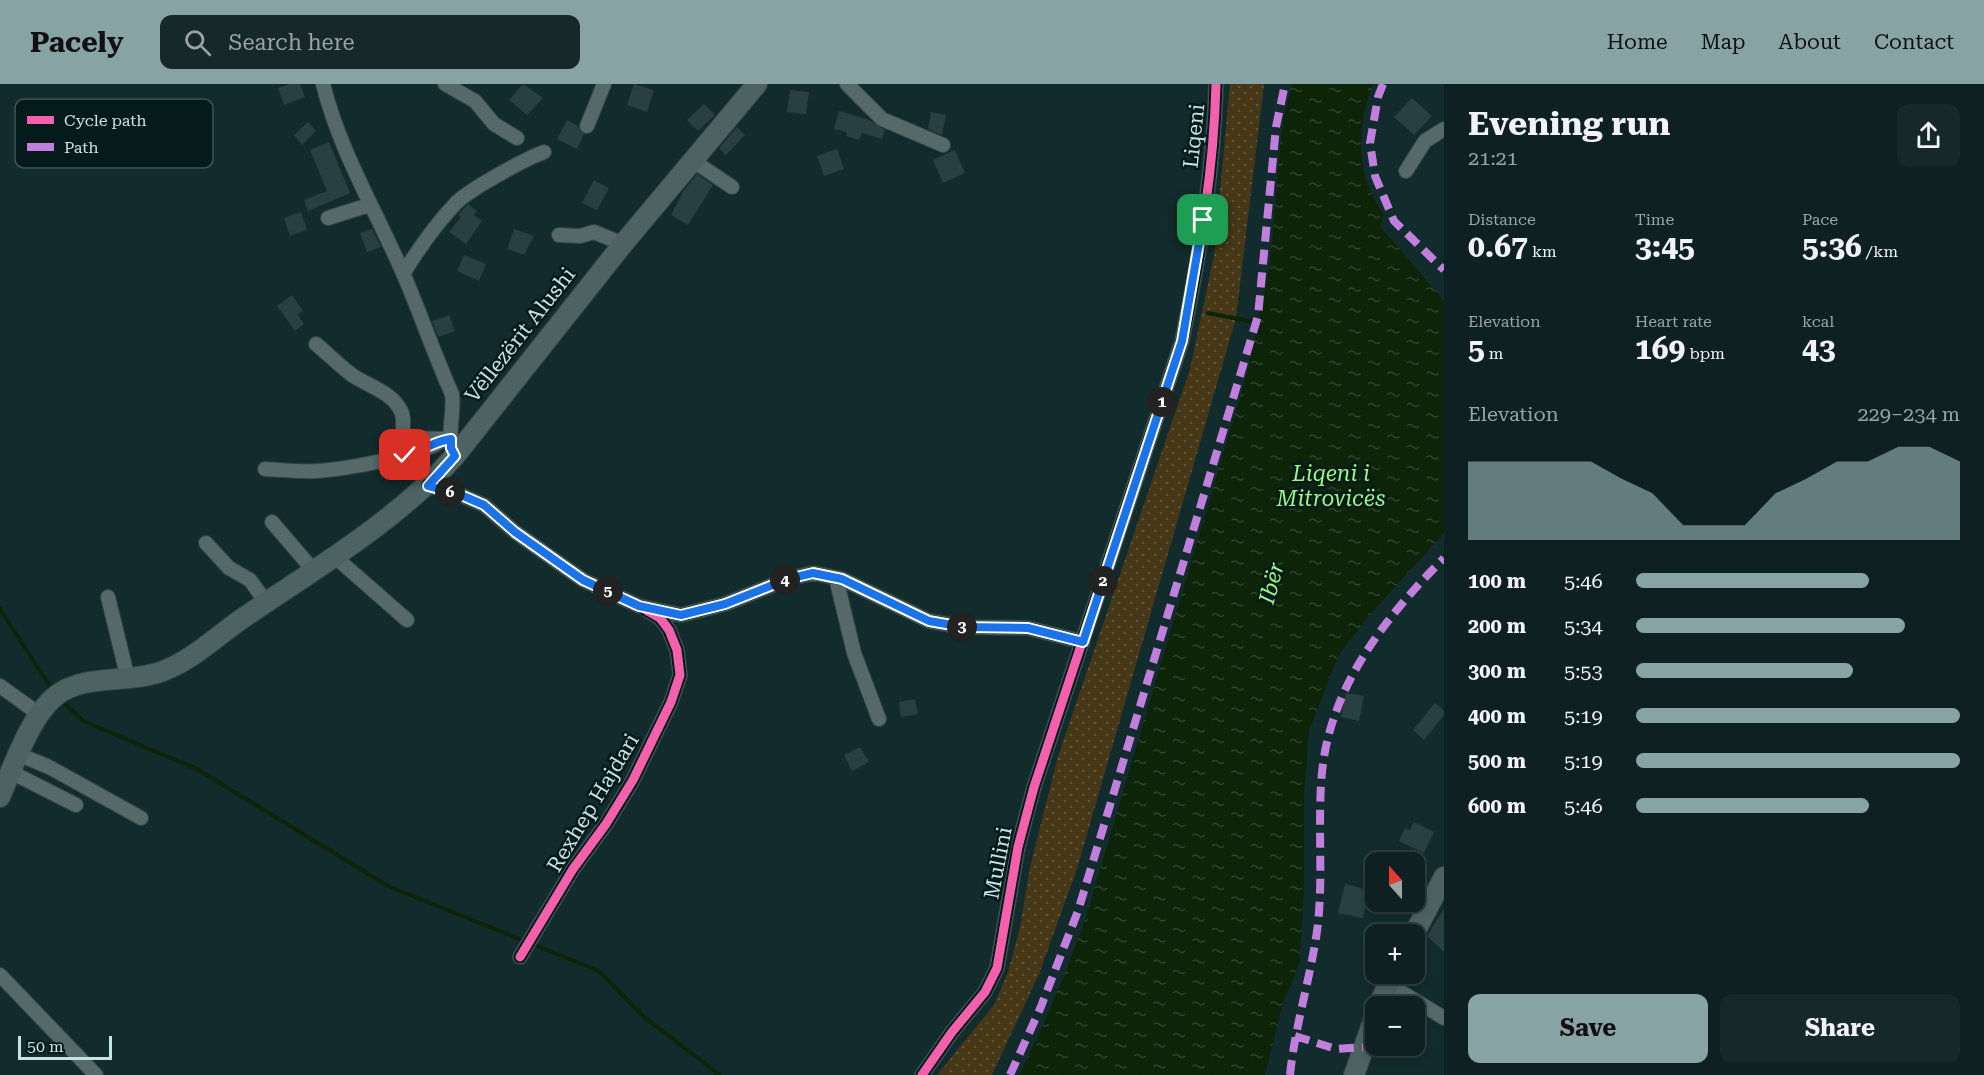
<!DOCTYPE html>
<meta charset="utf-8">
<style>
body{margin:0;font-family:"Roboto Serif",serif;background:#17282a;color:#f1f3f6;height:100vh;display:flex;flex-direction:column;font-size:22px;white-space:nowrap}
*{box-sizing:border-box;margin:0}
p{font-size:20px;color:#9ba3a5}
.icon{flex:none;width:33px;height:33px;fill:none;stroke:currentColor;stroke-width:2;stroke-linecap:round;stroke-linejoin:round}
.map{position:relative;flex:1;overflow:hidden}
.side{display:flex;flex-direction:column;background:#0e2021;width:540px}
.side>*{flex:none}
.needle{width:39px;rotate:339deg}
.controls{position:absolute;left:1365px;top:768px;display:grid;gap:12px}
.controls a{display:grid;place-items:center;width:60px;height:60px;border-radius:12px;background:#0e2021;box-shadow:0 3px 9px #0003,0 0 0 2px #2e3e3f;font-size:30px}
.scale{position:absolute;left:18px;bottom:15px;width:94px;box-sizing:border-box;padding-left:6px;border:3px solid #c8e3e4;border-top:0;font-size:16px;line-height:21px;white-space:nowrap;color:#c8e3e4;-webkit-text-stroke:4px #041a1b;paint-order:stroke}
.pin{position:absolute;display:grid;place-items:center;width:51px;height:51px;color:#fff;margin:-26px;border-radius:12px;box-shadow:0 3px 9px #0006}
.km{position:absolute;width:30px;height:30px;margin:-15px;border-radius:50%;background:#222;color:#fff;font-size:16px;line-height:30px;text-align:center}
.round{display:grid;place-items:center;flex:none;width:63px;height:63px;border-radius:12px;background:#17282a}
.summary{display:flex;align-items:center;justify-content:space-between;height:102px;padding:0 24px}
h1{font-size:33px;font-weight:700;line-height:45px}
.figures{display:grid;grid-template-columns:repeat(3,1fr);gap:9px;height:102px;padding:6px 24px}
.figures div{display:grid;align-content:center}
.figures b{font-size:30px;font-weight:700}
.figures small{font-size:16px;font-weight:400}
.figures p{font-size:16px}
.chart{height:168px;padding:12px 24px}
.chart p{display:flex;justify-content:space-between}
.chart svg{width:100%;height:108px;margin-top:6px;fill:#88a3a4;opacity:.7}
.action{display:flex;gap:12px;margin-top:auto;padding:12px 24px}
.action a{flex:1;height:69px;border-radius:12px;background:#88a3a4;color:#111;font-size:24px;font-weight:700;line-height:69px;text-align:center}
.action a+a{background:#17282a;color:#f1f3f6}
ul{padding:0 24px;list-style:none;font-size:20px}
li{display:grid;grid-template-columns:96px 72px 1fr;align-items:center;height:45px}
li i{height:15px;border-radius:8px;background:#88a3a4}
header{display:flex;align-items:center;gap:36px;box-sizing:border-box;height:84px;padding:0 30px;background:#88a3a4;color:#111}
header strong{font-size:28px}
nav{display:flex;gap:33px;margin-inline-start:auto;font-size:21px}
.search{width:420px;height:54px;background:#17282a;display:flex;align-items:center;gap:15px;box-sizing:border-box;padding:0 21px;border-radius:12px;color:#9ba3a5;font-size:22px}
main{display:flex;flex:1;min-height:0}
.map>svg:first-child{display:block}
</style>
<header>
<strong>Pacely</strong>
<div class="search"><svg class="icon" aria-label="search" viewBox="0 0 24 24"><circle cx="10" cy="10" r="6"/><path d="M15 15l6 6"/></svg>Search here</div>
<nav><a>Home</a><a>Map</a><a>About</a><a>Contact</a></nav>
</header>
<main>
<div class="map">
<svg width="1444" height="991" viewBox="0 0 1444 991">
<defs>
<pattern id="park-dots" width="8" height="8" patternUnits="userSpaceOnUse" patternTransform="scale(1.5)"><rect width="8" height="8" fill="#463717"/><path d="M2 2h.1M6 6h.1" fill="none" stroke="#5f5439" stroke-width="1.8" stroke-linecap="round"/></pattern>
<pattern id="water-ripples" width="26" height="14" patternUnits="userSpaceOnUse" patternTransform="scale(1.5)"><rect width="26" height="14" fill="#0d2409"/><path d="M2 4q2-2 4 0t4 0M15 11q2-2 4 0t4 0" fill="none" stroke="#2f442d"/></pattern>
</defs>
<rect width="100%" height="100%" fill="#122b2c"/>
<path fill="url(#park-dots)" d="M1230,0H1264L1236,234L1077,785L1039,890L992,991H937L994,921L1008,888L1020,843L1030,783L1058,672L1190,285L1214,171Z"/>
<path fill="url(#water-ripples)" d="M1292,0H1373C1356,42 1355,93 1384,130L1380,142L1444,217V449L1372,528L1338,572L1309,647L1304,709V811L1299,881L1283,919L1265,991H1019C1045,939 1067,888 1086,833L1248,286L1270,180L1282,41Z"/>
<g fill="none" stroke-linecap="round" stroke-linejoin="round">
<path stroke="#0d2409" stroke-width="4" d="M1208,229L1259,239
M0,525L53,607
M60,615L83,637L197,685L388,802L599,887L644,933L720,991"/>
</g>
<path fill="#294042" d="M290,0H300L305,13L284,21L278,4Z
M523,0L543,14L527,31L509,16Z
M634,0L654,6L647,28L627,21Z
M790,6L809,8L806,30L787,28Z
M1412,14L1432,32L1414,51L1394,33Z
M704,20L715,31L698,47L687,36Z
M839,27L870,36L885,46L882,55L862,49L859,56L846,52L847,48L834,45Z
M931,28L946,31L942,51L928,45Z
M567,36L578,42L584,50L577,65L557,55Z
M308,38L316,47L302,61L294,51Z
M737,43L745,51L726,71L719,64Z
M329,58L350,109L308,127L304,116L327,107L310,66Z
M837,65L844,85L824,92L817,72Z
M955,66L965,89L943,99L933,76Z
M697,90L713,101L688,141L671,131L684,106Z
M594,96L609,104L597,126L582,119Z
M468,120L477,127L474,131L482,137L466,160L449,148L461,133L458,131Z
M301,128L307,146L290,152L284,134Z
M372,145L381,163L367,168L360,149Z
M514,145L534,152L524,171L507,165Z
M464,171L486,180L479,197L457,187Z
M292,211L303,227L298,231L304,240L295,247L277,222Z
M449,231L455,247L438,253L432,237Z
M1346,609L1364,612L1359,637L1341,633Z
M915,615L918,630L901,633L899,618Z
M1435,619L1444,626V631L1424,656L1413,646Z
M860,663L869,678L852,687L844,671Z
M1414,738L1434,748L1424,769L1399,757L1405,744L1410,746Z
M1345,800L1369,806L1363,834L1338,829Z
M1444,825V868L1427,852Z"/>
<g fill="none" stroke-linecap="round" stroke-linejoin="round">
<g stroke="#324546" stroke-width="16">
<path id="street" d="M323,0C339,64 371,118 398,178C418,221 432,266 452,310C455,330 445,354 455,372
M445,0L475,17L494,40L517,54
M847,0L882,35L943,61
M587,42L604,0
M692,76L732,103
M1406,87L1425,57L1444,45
M328,134L369,121
M559,151L580,152L594,148L623,160
M403,190C419,164 435,141 456,119C470,105 525,75 544,68
M316,260C328,270 340,282 352,291C368,302 392,308 401,327C406,336 400,345 405,354L451,355
M265,385C282,386 299,388 316,387C338,386 430,371 441,356
M428,401L461,411L484,421L515,448L583,496L639,522L681,531L725,520L788,495L813,489L842,495L929,537L963,543L1028,544L1083,558
M272,438L314,487
M206,459L229,484L250,496L266,518
M334,472L407,536
M836,494L854,569L879,635
M108,513L128,595
M0,602L39,630
M20,671L49,683L141,734
M11,688L76,721
M520,873L573,785L606,740L633,696L671,618L680,591L677,566L669,546L660,534L648,527
M0,891L96,991
M1388,900L1444,934
M922,991L952,948L985,908L997,884L1018,763L1034,703L1182,257C1199,173 1214,86 1216,0"/>
</g>
<g stroke="#324546" stroke-width="22">
<path id="secondary" d="M0,713C13,683 31,630 57,611C86,589 130,600 163,587C193,576 219,550 246,532C319,482 395,438 455,372L623,160L757,0
M1414,850L1444,793
M1378,922L1393,890
M1354,991L1376,929"/>
</g>
<use href="#street" stroke="#556969" stroke-width="14"/>
<use href="#secondary" stroke="#4d6263" stroke-width="20"/>
<path stroke="#c07fdc" stroke-width="8" stroke-dasharray="15 8" stroke-linecap="butt" d="M1383,0L1378,13L1370,59L1375,92L1394,137L1444,186
M1295,952L1336,965L1363,963
M1010,991L1040,925L1078,827L1258,232L1276,43L1285,0
M1290,991C1295,942 1310,896 1317,847C1324,795 1317,741 1322,688C1331,601 1385,534 1444,474"/>
<g stroke="#041a1b" stroke-width="13">
<path id="cycleway" d="M428,401L461,411L484,421L515,448L583,496L639,522L681,531L725,520L788,495L813,489L842,495L929,537L963,543L1028,544L1083,558
M520,873L573,785L606,740L633,696L671,618L680,591L677,566L669,546L660,534L646,526
M922,991L952,948L985,908L997,884L1018,763L1034,703L1182,257C1199,173 1214,86 1216,0"/>
</g>
<use href="#cycleway" stroke="#f560ab" stroke-width="9"/>
</g>
<g fill="none" stroke-linecap="round" stroke-linejoin="round">
<g stroke="#fff" stroke-width="12">
<path id="route" d="M405,371C422,367 437,356 451,355V364L455,372L428,402L461,411L484,421L515,448L583,496L639,522L681,531L725,520L788,495L813,489L842,495L929,537L963,543L1028,544L1083,558L1182,257L1203,136"/>
</g>
<use href="#route" stroke="#1a73e8" stroke-width="8"/>
</g>
<g text-anchor="middle" stroke-width="5" stroke-linejoin="round" paint-order="stroke">
<g font-size="21" fill="#c8e3e4" stroke="#041a1b">
<text transform="translate(1194 52) rotate(-84)" y="7">Liqeni</text>
<text transform="translate(520 251) rotate(-52)" y="7">Vëllezërit Alushi</text>
<text transform="translate(593 719) rotate(-59)" y="7">Rexhep Hajdari</text>
<text transform="translate(998 779) rotate(-79)" y="7">Mullini</text>
</g>
<g font-size="22" font-style="italic" fill="#9bf982" stroke="#041a1b">
<text x="1331" y="397">Liqeni i<tspan x="1331" dy="25">Mitrovicës</tspan></text>
<text transform="translate(1271 499) rotate(-75)" y="8">Ibër</text>
</g>
</g>
<rect x="15" y="15" width="198" height="69" rx="9" fill="#041a1b" stroke="#3f5657" stroke-width="1.5"/>
<rect x="27" y="32" width="27" height="8" fill="#f560ab"/>
<rect x="27" y="59" width="27" height="8" fill="#c07fdc"/>
<g font-size="16" fill="#c8e3e4">
<text x="64" y="42">Cycle path</text>
<text x="64" y="69">Path</text>
</g>
</svg>
<div class="controls">
<a><svg class="needle" viewBox="-14 -14 28 28"><path d="M0-13l5 13h-10z" fill="#e53935"/><path d="M0 13l5-13h-10z" fill="#9ba3a5"/></svg></a>
<a>+</a>
<a>−</a>
</div>
<div class="scale">50 m</div>
<div class="pin" style="left:1203px;top:136px;background:#1e9e55"><svg class="icon" aria-label="arrive" viewBox="0 0 24 24"><path d="M6 21V4h12l-3 4 3 4H6"/></svg></div>
<div class="pin" style="left:405px;top:371px;background:#d93025"><svg class="icon" aria-label="check" viewBox="0 0 24 24"><path d="M5 12l5 5 9-10"/></svg></div>
<b class="km" style="left:1162px;top:318px">1</b>
<b class="km" style="left:1103px;top:497px">2</b>
<b class="km" style="left:962px;top:543px">3</b>
<b class="km" style="left:785px;top:496px">4</b>
<b class="km" style="left:608px;top:507px">5</b>
<b class="km" style="left:450px;top:408px">6</b>
</div>
<section class="side">
<div class="summary"><div><h1>Evening run</h1><p>21:21</p></div><a class="round"><svg class="icon" aria-label="share" viewBox="0 0 24 24"><path d="M12 15V3M7 8l5-5 5 5M5 13v7h14v-7"/></svg></a></div>
<div class="figures">
<div><p>Distance</p><b>0.67<small> km</small></b></div>
<div><p>Time</p><b>3:45</b></div>
<div><p>Pace</p><b>5:36<small> /km</small></b></div>
</div>
<div class="figures">
<div><p>Elevation</p><b>5<small> m</small></b></div>
<div><p>Heart rate</p><b>169<small> bpm</small></b></div>
<div><p>kcal</p><b>43</b></div>
</div>
<div class="chart"><p><span>Elevation</span>229–234 m</p>
<svg viewBox="0 0 160 44" preserveAspectRatio="none"><path d="M0 44V12L10 12L20 12L30 12L40 12L50 19L60 25L70 38L80 38L90 38L100 25L110 19L120 12L130 12L140 6L150 6L160 12V44z"/></svg>
</div>
<ul>
<li><b>100 m</b>5:46<i style="width:72%"></i></li>
<li><b>200 m</b>5:34<i style="width:83%"></i></li>
<li><b>300 m</b>5:53<i style="width:67%"></i></li>
<li><b>400 m</b>5:19<i style="width:100%"></i></li>
<li><b>500 m</b>5:19<i style="width:100%"></i></li>
<li><b>600 m</b>5:46<i style="width:72%"></i></li>
</ul>
<div class="action"><a>Save</a><a>Share</a></div>
</section>
</main>
